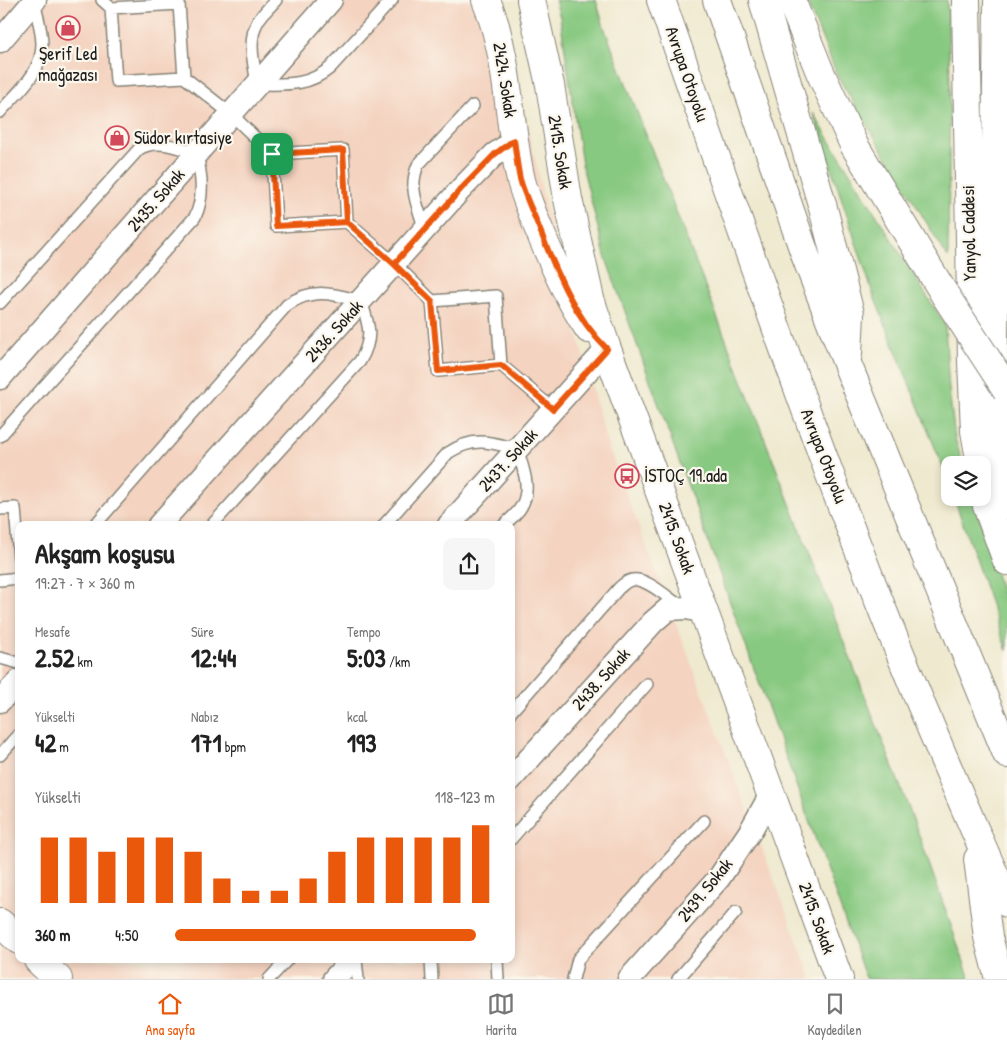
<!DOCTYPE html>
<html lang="tr">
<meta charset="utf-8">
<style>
body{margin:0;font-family:"Patrick Hand",sans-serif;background:#f6f6f6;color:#222;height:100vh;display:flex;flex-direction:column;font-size:19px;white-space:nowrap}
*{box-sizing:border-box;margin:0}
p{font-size:16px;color:#767676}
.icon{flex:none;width:28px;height:28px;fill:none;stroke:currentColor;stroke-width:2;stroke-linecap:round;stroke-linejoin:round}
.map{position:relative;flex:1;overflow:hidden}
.details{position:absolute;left:15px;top:521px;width:500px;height:442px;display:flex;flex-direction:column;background:#fff;border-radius:10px;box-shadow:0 2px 8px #0003}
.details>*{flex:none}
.tools{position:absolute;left:941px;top:456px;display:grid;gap:10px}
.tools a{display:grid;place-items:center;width:50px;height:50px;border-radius:10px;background:#fff;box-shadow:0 2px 8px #0003;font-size:25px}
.pin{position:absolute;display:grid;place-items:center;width:42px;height:42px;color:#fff;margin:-21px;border-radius:10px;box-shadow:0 2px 8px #0006}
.round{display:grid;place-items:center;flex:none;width:52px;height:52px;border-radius:10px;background:#f6f6f6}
.headline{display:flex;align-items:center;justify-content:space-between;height:85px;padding:0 20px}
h1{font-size:28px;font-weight:800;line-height:38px}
.figures{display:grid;grid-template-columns:repeat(3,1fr);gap:8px;height:85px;padding:5px 20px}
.figures div{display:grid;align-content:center}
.figures b{font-size:25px;font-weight:800}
.figures small{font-size:14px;font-weight:400}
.figures p{font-size:14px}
.chart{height:140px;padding:10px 20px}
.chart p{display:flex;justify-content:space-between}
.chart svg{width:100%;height:90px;margin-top:5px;stroke:#ea580c;stroke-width:6}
ul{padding:0 20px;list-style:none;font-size:16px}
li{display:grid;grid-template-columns:80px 60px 1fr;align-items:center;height:38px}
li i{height:12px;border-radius:6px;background:#ea580c}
.tabs{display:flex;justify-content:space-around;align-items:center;height:70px;border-top:1px solid #e0e0e0;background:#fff;font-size:14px;color:#767676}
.tabs a{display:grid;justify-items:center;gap:2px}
.tabs .on{color:#ea580c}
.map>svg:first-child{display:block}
</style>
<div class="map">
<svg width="1007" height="979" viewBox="0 0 1007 979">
<rect width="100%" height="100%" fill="#fbf7ec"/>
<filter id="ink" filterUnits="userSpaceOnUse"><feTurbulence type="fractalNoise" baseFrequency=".02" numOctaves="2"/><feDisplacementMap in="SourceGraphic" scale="10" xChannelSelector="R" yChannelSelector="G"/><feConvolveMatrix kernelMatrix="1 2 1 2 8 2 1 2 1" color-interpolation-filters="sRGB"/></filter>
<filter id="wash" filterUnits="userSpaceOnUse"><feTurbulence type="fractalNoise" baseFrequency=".0096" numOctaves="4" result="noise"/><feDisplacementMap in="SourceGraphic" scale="20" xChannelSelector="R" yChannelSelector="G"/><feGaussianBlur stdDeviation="1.12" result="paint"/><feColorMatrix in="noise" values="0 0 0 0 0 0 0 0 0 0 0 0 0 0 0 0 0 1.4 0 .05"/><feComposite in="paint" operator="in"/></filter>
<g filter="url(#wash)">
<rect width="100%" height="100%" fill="#efe9cf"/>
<path fill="#f4d3c0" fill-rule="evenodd" d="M0,0H497L550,223L583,356L608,446L812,979H0ZM19,525H511V960H19Z"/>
<path fill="#88c981" stroke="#52724e" d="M555,0H596L604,27L915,824L970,979H866L605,256L582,165L560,17Z
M806,0H947L950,76L948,258L838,77Z
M813,113L945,325L949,389L955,438L963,465H950V485L873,294Z
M954,498H973L1007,610V651Z"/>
</g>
<g filter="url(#ink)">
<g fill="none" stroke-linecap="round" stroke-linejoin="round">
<g stroke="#868276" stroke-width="14">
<path id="lane" d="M102,0L111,8L116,81L184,77L231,114L272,154L276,226L347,222L395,264L432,301L438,371L501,365L553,409
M276,0C270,7 262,14 258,21C247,40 254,64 257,84C285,84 307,87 330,68L392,0
M111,8L179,4L184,77
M0,112C18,92 42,73 42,44C42,30 37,15 34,2
M272,154L343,150L347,222
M425,230C418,206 408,189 418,165L473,106
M432,301L496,296L501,365
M0,303L139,149C158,138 178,148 197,153C201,175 205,196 195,217L0,436
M0,509L15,508L19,558
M95,525L287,305C313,287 333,294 361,301C369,325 374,337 360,361L212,525
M384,525L448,453C474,436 490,442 517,449C523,468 532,489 521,507C517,514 510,519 504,525
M0,580L19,578
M0,658L19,663
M511,712L619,588C622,586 625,582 629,581C643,574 668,598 680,606
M0,755L19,734
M511,839L647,684
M356,960L358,979
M431,960L432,979
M497,960L498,979
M269,979L287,960
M573,979L578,959L704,821
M678,979L736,912"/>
</g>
<g stroke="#868276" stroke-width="25">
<path id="street" d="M0,41L35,0
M0,378L331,0
M159,525L461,189L495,154L514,141
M449,525L607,349
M0,701L19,681
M511,779L653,622L668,609L687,608L705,612
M334,979L351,960
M629,979L719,878L751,830L771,794"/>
</g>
<g stroke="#868276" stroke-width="30">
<path id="secondary" d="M486,0C509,55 508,119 520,176C523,191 530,206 535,220C551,258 566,295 589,329
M531,0L550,85L568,199L590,299L607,349L839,979
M966,0L972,362L975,431L981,465
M998,0L993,418L1007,504
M982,477L987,506L1007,561
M0,923L19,940
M38,960L58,979"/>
</g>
<g stroke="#868276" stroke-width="30">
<path id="highway" d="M661,0C716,156 769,312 827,467C882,614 943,760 1007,903
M717,0L806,257L848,366L1007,754
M763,0L823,208L850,314L848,354
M791,0L820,72L854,145L945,295
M978,859L988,937L999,979"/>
</g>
<use href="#lane" stroke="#fff" stroke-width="11"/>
<use href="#street" stroke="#fff" stroke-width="22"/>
<use href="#secondary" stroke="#fff" stroke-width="28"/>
<use href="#highway" stroke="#fff" stroke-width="28"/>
<g stroke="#868276" stroke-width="30" stroke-linecap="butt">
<path id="highway-bridge" d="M945,295L1007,390"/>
</g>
<use href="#highway-bridge" stroke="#fff" stroke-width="28"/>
</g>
</g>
<g fill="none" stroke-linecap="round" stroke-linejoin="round" filter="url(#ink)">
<g stroke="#fff" stroke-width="10">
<path id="route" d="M272,154L343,150L347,222L394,264L432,301L438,371L501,365L553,409L607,349C573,316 555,268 538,225C532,210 524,194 520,179C517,166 516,153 514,140L495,154L461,189L394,264L347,222L276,226L272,154"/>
</g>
<use href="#route" stroke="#ea580c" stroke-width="6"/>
</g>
<defs>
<g id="shop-ring" transform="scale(1.25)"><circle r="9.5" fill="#fbf7ec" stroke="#d1495b" stroke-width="1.5"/><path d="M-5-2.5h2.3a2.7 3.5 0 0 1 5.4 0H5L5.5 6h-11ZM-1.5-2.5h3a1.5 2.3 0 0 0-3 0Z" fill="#d1495b"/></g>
<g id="bus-ring" transform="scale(1.25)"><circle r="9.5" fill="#fbf7ec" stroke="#d1495b" stroke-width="1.5"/><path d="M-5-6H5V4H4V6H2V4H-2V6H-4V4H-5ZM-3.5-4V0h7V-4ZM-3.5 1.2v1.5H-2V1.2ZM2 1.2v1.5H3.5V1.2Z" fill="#d1495b"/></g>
</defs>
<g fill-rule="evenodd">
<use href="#shop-ring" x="68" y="28"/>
<use href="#shop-ring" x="117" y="138"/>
<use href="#bus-ring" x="627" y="476"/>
</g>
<g text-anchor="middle" stroke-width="4.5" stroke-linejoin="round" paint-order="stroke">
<g font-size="18" fill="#1c1c1c" stroke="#fbf7ec" text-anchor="start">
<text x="68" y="60" text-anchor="middle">Şerif Led<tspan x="68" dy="21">mağazası</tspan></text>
<text x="134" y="144">Südor kırtasiye</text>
<text x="644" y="482">İSTOÇ 19.ada</text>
</g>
<g font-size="18" fill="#1c1c1c" stroke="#fbf7ec">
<text transform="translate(687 74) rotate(71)" y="6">Avrupa Otoyolu</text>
<text transform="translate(505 80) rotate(81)" y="6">2424. Sokak</text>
<text transform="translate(560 152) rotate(81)" y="6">2415. Sokak</text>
<text transform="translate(156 200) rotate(-49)" y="6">2435. Sokak</text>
<text transform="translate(969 233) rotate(-91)" y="6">Yanyol Caddesi</text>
<text transform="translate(334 331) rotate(-48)" y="6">2436. Sokak</text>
<text transform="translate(824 456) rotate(69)" y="6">Avrupa Otoyolu</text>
<text transform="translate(508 460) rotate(-48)" y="6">2437. Sokak</text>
<text transform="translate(677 538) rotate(70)" y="6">2415. Sokak</text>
<text transform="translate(601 679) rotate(-48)" y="6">2438. Sokak</text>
<text transform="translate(705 890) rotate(-51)" y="6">2439. Sokak</text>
<text transform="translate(817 918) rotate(70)" y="6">2415. Sokak</text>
</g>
</g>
</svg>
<div class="tools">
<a><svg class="icon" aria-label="layers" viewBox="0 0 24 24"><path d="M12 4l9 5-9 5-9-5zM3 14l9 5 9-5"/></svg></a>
</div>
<div class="pin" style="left:272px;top:154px;background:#1e9e55"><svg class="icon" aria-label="arrive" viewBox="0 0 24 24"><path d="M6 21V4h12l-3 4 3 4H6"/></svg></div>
<section class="details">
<div class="headline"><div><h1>Akşam koşusu</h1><p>19:27 · 7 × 360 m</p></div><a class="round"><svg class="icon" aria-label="share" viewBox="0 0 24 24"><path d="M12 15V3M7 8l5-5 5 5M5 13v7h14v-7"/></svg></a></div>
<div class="figures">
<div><p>Mesafe</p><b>2.52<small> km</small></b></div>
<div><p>Süre</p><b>12:44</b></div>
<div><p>Tempo</p><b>5:03<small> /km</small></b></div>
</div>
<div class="figures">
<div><p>Yükselti</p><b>42<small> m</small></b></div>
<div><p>Nabız</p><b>171<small> bpm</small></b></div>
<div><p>kcal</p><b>193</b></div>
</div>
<div class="chart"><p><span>Yükselti</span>118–123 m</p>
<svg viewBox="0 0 160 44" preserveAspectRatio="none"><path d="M5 44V12M15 44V12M25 44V19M35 44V12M45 44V12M55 44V19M65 44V32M75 44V38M85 44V38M95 44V32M105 44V19M115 44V12M125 44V12M135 44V12M145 44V12M155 44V6"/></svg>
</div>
<ul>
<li><b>360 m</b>4:50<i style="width:94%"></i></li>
</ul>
</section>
</div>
<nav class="tabs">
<a class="on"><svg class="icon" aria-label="home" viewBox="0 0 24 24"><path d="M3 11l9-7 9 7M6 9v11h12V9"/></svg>Ana sayfa</a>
<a><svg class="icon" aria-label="map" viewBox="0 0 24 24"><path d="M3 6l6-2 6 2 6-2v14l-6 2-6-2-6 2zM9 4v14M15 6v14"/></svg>Harita</a>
<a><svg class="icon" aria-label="saved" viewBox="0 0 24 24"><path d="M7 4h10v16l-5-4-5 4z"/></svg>Kaydedilen</a>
</nav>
